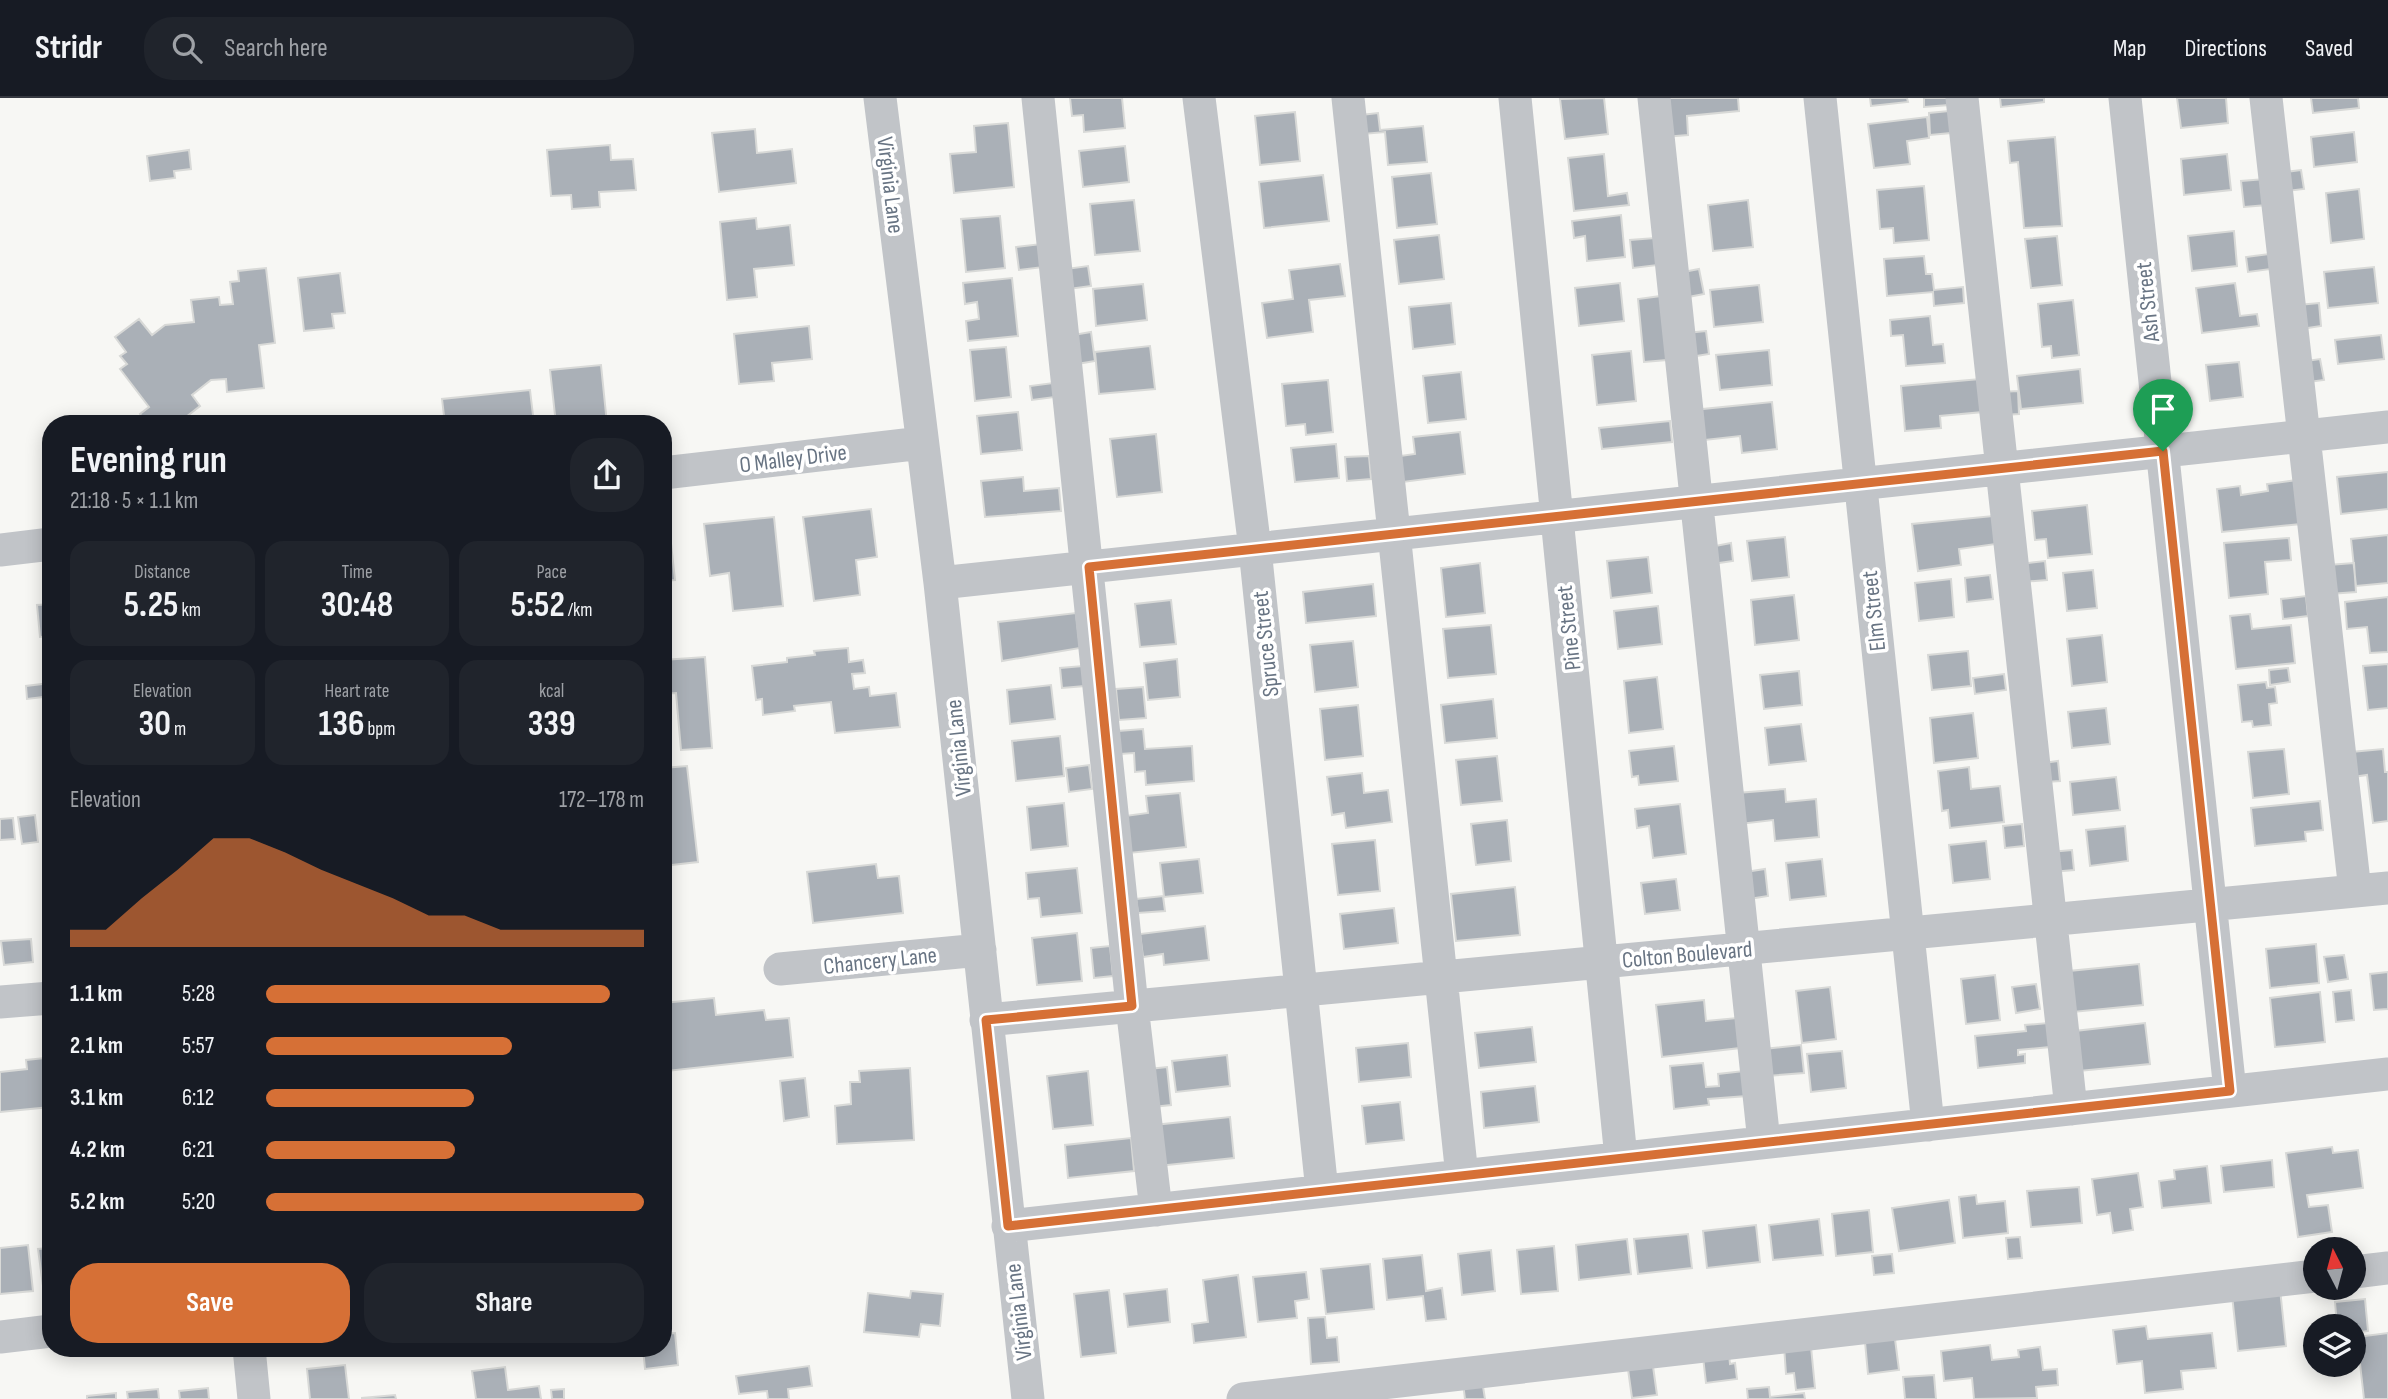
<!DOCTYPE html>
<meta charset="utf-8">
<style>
body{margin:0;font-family:"Sofia Sans Condensed",sans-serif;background:#20242c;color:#f1f3f6;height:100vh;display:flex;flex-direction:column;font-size:26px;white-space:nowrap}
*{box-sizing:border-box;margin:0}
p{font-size:23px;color:#9ea1a6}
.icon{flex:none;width:38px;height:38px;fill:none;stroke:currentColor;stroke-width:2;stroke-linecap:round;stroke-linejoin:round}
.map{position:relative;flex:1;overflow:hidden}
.details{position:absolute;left:42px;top:317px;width:630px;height:942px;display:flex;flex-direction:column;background:#171b24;border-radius:28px;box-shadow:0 4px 18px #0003}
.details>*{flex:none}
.needle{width:46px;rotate:354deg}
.controls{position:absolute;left:2303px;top:1139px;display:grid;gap:14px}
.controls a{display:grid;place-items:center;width:63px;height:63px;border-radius:50%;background:#171b24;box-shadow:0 4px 18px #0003;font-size:35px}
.pin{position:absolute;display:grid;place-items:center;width:60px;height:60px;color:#fff;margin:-72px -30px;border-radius:50% 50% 50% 0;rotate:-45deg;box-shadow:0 0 7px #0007}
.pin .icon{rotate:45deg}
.round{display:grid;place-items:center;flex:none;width:74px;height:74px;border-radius:28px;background:#20242c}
.summary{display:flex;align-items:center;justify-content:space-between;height:119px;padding:0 28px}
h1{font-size:38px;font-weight:700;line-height:52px}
.metrics{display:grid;grid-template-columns:repeat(3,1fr);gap:10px;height:119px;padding:7px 28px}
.metrics div{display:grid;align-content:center;border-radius:18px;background:#20242c;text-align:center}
.metrics b{font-size:35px;font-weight:700}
.metrics small{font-size:19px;font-weight:400}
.metrics p{font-size:19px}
.chart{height:196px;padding:14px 28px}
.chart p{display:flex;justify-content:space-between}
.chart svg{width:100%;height:126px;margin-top:7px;fill:#d67036;opacity:.7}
.primary-button{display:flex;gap:14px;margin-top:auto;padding:14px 28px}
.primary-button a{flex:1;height:80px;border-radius:28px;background:#d67036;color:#fff;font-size:28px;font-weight:700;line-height:80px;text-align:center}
.primary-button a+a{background:#20242c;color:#f1f3f6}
ul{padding:0 28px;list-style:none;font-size:23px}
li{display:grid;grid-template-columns:112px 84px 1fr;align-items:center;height:52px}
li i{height:18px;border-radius:9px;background:#d67036}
header{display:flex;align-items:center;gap:42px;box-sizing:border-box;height:98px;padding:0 35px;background:#171b24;border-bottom:2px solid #363941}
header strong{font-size:33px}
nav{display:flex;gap:38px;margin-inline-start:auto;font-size:24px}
.search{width:490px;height:63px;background:#20242c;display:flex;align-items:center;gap:18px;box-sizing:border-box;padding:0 24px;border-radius:28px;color:#9ea1a6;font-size:26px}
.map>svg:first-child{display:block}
</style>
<header>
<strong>Stridr</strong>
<div class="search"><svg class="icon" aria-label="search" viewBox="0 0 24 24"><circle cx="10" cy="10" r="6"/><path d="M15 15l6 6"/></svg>Search here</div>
<nav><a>Map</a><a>Directions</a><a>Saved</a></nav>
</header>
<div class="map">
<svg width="2388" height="1301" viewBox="0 0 2388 1301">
<rect width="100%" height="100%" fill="#f7f7f4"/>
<path fill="#aab0b7" stroke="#d8d9d7" stroke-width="2" d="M1070,0H1122L1125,30L1084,34L1083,17L1072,18Z
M1604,0L1608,36L1565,41L1560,1Z
M1661,0H1738L1739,13L1687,18L1688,37L1664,39Z
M1870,0H1907L1908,4L1871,8Z
M1924,0H1949V7L1924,9Z
M2000,0H2044V4L2001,9Z
M2177,0H2226L2228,25L2181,30Z
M2311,0H2358L2359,10L2313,15Z
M1949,13L1951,35L1930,37L1929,15Z
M1295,14L1300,63L1260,67L1255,18Z
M1378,15L1380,32L1423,28L1427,64L1388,67L1385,34L1363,36L1361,17Z
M1927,19L1929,40L1907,43L1910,66L1874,70L1868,26Z
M1008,25L1014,89L954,95L950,56L976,54L974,28Z
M755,31L757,55L792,51L796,85L719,94L712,35Z
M2354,34L2357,64L2314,69L2311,39Z
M2055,39L2062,128L2024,130L2018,64L2010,65L2008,43Z
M610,47L611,62L633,61L636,92L599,94L600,109L572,111L571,97L551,98L547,52Z
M1125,48L1129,84L1083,89L1079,53Z
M189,52L191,71L174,73L175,80L150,83L147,58Z
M1604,56L1608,98L1627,95L1629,107L1574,113L1568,60Z
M2227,56L2231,92L2184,97L2181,61Z
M2301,72L2304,91L2287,93L2285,74Z
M1431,75L1437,126L1397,130L1392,79Z
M1323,77L1329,123L1264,130L1259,84Z
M2265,81L2267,107L2244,109L2241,83Z
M1924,88L1929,142L1894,145L1893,130L1880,131L1877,92Z
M2359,91L2364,141L2331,145L2326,95Z
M1134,102L1140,153L1095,157L1090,106Z
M1748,102L1753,149L1713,153L1708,107Z
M1621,117L1625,159L1587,163L1585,138L1574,140L1572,123Z
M1000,118L1005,170L966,174L961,121Z
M756,120L757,131L790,127L794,167L754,171L757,199L727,202L720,124Z
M2234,133L2237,168L2192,173L2188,138Z
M1439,137L1444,181L1399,186L1394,142Z
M2057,138L2062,187L2031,190L2025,141Z
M1655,140L1658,167L1633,170L1630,142Z
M1041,146L1044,169L1019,172L1016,149Z
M2269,156L2271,171L2248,174L2246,159Z
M1924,158L1926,176H1932L1934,192L1963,189L1964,205L1934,208L1933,194L1887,198L1884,161Z
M1340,166L1345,198L1309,202L1313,234L1267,240L1262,205L1293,201L1289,172Z
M1088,168L1091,188L1069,191L1066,171Z
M2374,169L2378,205L2328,210L2324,174Z
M266,170L275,245L259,247L264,290L227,294L226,281L211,282L192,297L200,308L177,326H147L140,316L149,309L120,271L127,266L120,258L126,254L115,239L139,221L152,237L165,227L194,224L191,202L219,199L220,207L233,206L230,184L239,183L238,173Z
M1699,171L1704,196L1683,200L1678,175Z
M340,175L345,215L332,216L334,230L304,233L298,180Z
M1012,180L1018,238L968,243L966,223L979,221L977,204L965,206L963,185Z
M1620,185L1624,223L1579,228L1575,190Z
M2235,185L2240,218L2257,216L2259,228L2202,235L2196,190Z
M1143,186L1147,222L1096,228L1093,191Z
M1759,187L1763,224L1714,229L1710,192Z
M1661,198L1667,262L1644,264L1638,201Z
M2073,202L2079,257L2052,260L2051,248L2042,249L2038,206Z
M1451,205L1455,246L1413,251L1409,209Z
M2319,205L2321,228L2301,231L2298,207Z
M1930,218L1933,247L1943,246L1945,265L1906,268L1903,237L1891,238L1890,222Z
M809,228L812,261L772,265L774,283L739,286L734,236Z
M1706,233L1709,256L1690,259L1686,235Z
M1091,234L1095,263L1077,266L1073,237Z
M2381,237L2384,261L2338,266L2335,242Z
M1150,248L1155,291L1099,296L1095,254Z
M1006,249L1011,299L975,303L970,252Z
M1769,252L1772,287L1720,292L1716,257Z
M1631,253L1636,303L1597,307L1592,257Z
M2320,261L2324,282L2309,284L2306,263Z
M2239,264L2243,299L2210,303L2206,267Z
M601,267L607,326H556L550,272Z
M2080,271L2083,305L2021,311L2017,278Z
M1461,274L1466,321L1428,325L1423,278Z
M1980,281L1983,314L1940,318L1941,330L1905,333L1901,288Z
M1328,282L1333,334L1306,337L1305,326L1286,328L1282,286Z
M1053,285L1055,299L1032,302L1030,288Z
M530,292L534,326H445L442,301Z
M2018,293L2019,316L2003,317L2001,294Z
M1772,304L1777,351L1742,355L1740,338L1696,343L1693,312Z
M1018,314L1022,352L981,356L977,318Z
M1670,323L1672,344L1602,351L1599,330Z
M1460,334L1465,376L1403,384L1400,358L1415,356L1413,339Z
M1156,336L1162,394L1117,399L1110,341Z
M1336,346L1339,380L1295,384L1291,350Z
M1369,358L1371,381L1347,383L1345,359Z
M2388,374V411L2341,416L2337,379Z
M1023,379L1024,393L1059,390L1061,413L985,419L981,383Z
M2297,382L2301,426L2222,434L2217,391L2240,388L2241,397L2268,393L2267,386Z
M2087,407L2092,456L2048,460L2046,441L2035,442L2032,413Z
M871,411L877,459L856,462L860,497L814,503L803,419Z
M1993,418L1996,446L1959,451L1961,467L1918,473L1912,426Z
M774,419L783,508L733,513L729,475L710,478L704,426Z
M670,436L675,482L663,483V437Z
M2388,437V485L2356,488L2351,441Z
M1785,439L1789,479L1752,483L1747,443Z
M2289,440L2291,462L2265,464L2268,496L2229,500L2224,445Z
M1731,445L1733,463L1712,466L1710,449Z
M1648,459L1652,495L1611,500L1607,463Z
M2045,463L2047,482L2022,484L2020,466Z
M1480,465L1485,515L1446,519L1441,470Z
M2354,465L2356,494L2330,496L2328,467Z
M2093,472L2097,510L2067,513L2063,475Z
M1990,477L1993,501L1967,504L1965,480Z
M1951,481L1954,519L1919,523L1915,485Z
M1373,486L1376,518L1306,525L1303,494Z
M1794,497L1799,542L1755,547L1751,502Z
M2306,498L2308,518L2283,521L2281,501Z
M2388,499V554L2370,555L2367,529L2347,531L2345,504Z
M1171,502L1176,546L1140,549L1135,506Z
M51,506V538L40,539L37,507Z
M1658,508L1662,546L1618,551L1614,513Z
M1076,515L1080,550L1002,563L998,524Z
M2250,516L2252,531L2291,527L2295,565L2236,571L2230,518Z
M1491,527L1496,576L1448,580L1443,531Z
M2102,537L2107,584L2072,588L2067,541Z
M1353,543L1358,589L1315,594L1310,547Z
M848,550L849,564L863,562L865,575L852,576L854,591L869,589L870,598L896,595L900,629L835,635L831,604L794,608L795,613L763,617L762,601L756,602L752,568L787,564V560L815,557L814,553Z
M1968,553L1971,588L1932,592L1928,557Z
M705,559L712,650L681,652L676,595L663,596V562Z
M1177,561L1180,599L1148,602L1144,565Z
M2388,566V610L2368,612L2363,568Z
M1083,568L1085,588L1062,590L1060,570Z
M2288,570L2290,584L2270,587L2269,572Z
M1799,573L1802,607L1764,611L1760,577Z
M2004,576L2006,592L1975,596L1973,580Z
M1657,579L1663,631L1629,635L1624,583Z
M2266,584L2267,590L2275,589L2277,605L2269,606L2271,627L2253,629L2252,623L2242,624L2238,587Z
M51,585V598L27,601L26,588Z
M1051,587L1055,621L1010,626L1007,592Z
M1143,589L1146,620L1119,622L1116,591Z
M1493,601L1497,640L1445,645L1441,607Z
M1358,607L1363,658L1325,662L1320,611Z
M2106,610L2110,646L2072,650L2068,614Z
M1973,615L1978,660L1934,665L1930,620Z
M1801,626L1806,663L1769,667L1765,630Z
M1143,631L1145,651L1192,648L1194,683L1146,687L1145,673L1135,674L1134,655L1120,656L1118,633Z
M1060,638L1064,678L1016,683L1012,643Z
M1674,648L1678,683L1639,687L1638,678L1632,679L1629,653Z
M2284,651L2289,696L2253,700L2248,654Z
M2383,651L2385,674H2388V723L2373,725L2367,677L2353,679L2351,654Z
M1497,658L1502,703L1461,707L1456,662Z
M2058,663L2060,683L2046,684L2043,665Z
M1089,667L1092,691L1069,694L1066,670Z
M687,668L698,764L663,768V670Z
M1969,669L1971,691L2000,688L2004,724L1950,730L1948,712L1942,713L1938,673Z
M1362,675L1364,695L1388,692L1392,724L1346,730L1344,715L1332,717L1327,679Z
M2116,679L2120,712L2073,717L2070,684Z
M1785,691L1786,704L1816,701L1819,739L1775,743L1773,722L1740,726L1737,695Z
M1180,695L1186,749L1129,755L1125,718L1148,715L1146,698Z
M2320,703L2323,732L2305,734L2306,743L2255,748L2251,710Z
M1064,705L1068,748L1031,752L1027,709Z
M1680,706L1686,756L1653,760L1649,728L1637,730L1635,711Z
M35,717L38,744L22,746L18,719Z
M13,720L15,741L0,742V721Z
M1507,722L1511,763L1476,767L1471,726Z
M2022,726L2024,748L2005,750L2003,728Z
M2125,728L2128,763L2090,768L2086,732Z
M1375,742L1380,793L1338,797L1332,746Z
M1986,743L1990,781L1953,785L1949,747Z
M2072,752L2074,772L2052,774L2050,754Z
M1199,761L1203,795L1164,799L1160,765Z
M1822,761L1826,798L1790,802L1786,765Z
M876,766L878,780L899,778L903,815L813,825L807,774Z
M1077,770L1082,815L1041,819L1039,800L1028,801L1026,775Z
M1765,771L1768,798L1749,801L1745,774Z
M1676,781L1680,812L1645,816L1641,785Z
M1515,789L1520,837L1456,843L1451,796Z
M1163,798L1165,813L1138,815L1136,801Z
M1394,810L1398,845L1344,851L1340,816Z
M1205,828L1209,862L1164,867L1163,856L1143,859L1140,836Z
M1077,835L1082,883L1037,887L1032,840Z
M31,841L33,864L4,867L1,843Z
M2316,846L2319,885L2270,890L2266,851Z
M1110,848L1113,878L1094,880L1091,850Z
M2344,857L2348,881L2328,884L2324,859Z
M2139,866L2143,907L2073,914L2069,873Z
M2388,874V911L2374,912L2370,876Z
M1995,877L2000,922L1966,926L1961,881Z
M2036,886L2040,911L2016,915L2012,889Z
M1830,889L1836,941L1802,945L1796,893Z
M2351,892L2354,922L2336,924L2333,894Z
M2320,894L2325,944L2275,949L2270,900Z
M714,900L716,917L764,912L766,922L789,920L793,959L667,973L663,905Z
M1704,902L1706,923L1737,920L1740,950L1662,959L1656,907Z
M2048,925L2050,949L2018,952V957L2025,956V965L1978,970L1975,938L2026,933L2025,927Z
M2145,925L2150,966L2079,973L2075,933Z
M1532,929L1536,964L1479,970L1475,935Z
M1408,945L1411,979L1359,984L1356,950Z
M1801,947L1804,975L1767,978L1764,951Z
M1842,953L1846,990L1811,994L1807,956Z
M1227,957L1230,988L1176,994L1172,963Z
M45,960L50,1009L0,1014V974L27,971L26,962Z
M1703,965L1706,989L1719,988L1718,976L1744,973L1747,998L1708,1001L1709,1007L1674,1011L1670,968Z
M1167,969L1171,1007L1153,1009L1149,971Z
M910,970L914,1042L837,1046L835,1008L851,1006L850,984H860L859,973Z
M1088,973L1093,1027L1053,1031L1047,978Z
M805,980L809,1019L784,1023L780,983Z
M1535,988L1539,1024L1484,1030L1481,994Z
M1400,1004L1404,1042L1366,1046L1362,1008Z
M1230,1019L1234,1060L1158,1068L1154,1027Z
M1131,1040L1134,1073L1068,1080L1065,1047Z
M2332,1049L2333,1055L2358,1052L2363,1090L2307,1097L2309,1109L2328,1107L2332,1134L2298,1139L2286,1055Z
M2272,1062L2274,1089L2224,1094L2221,1068Z
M2207,1068L2211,1105L2162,1110L2159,1083L2175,1081L2174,1072Z
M2138,1075L2143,1109L2130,1111L2133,1132L2113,1135L2110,1115L2097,1117L2092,1081Z
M2079,1089L2082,1125L2031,1129L2027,1093Z
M1976,1097L1977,1106L2005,1103L2008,1135L1963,1140L1959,1099Z
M1949,1102L1955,1145L1899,1153L1892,1110Z
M1869,1112L1873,1154L1836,1158L1832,1116Z
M1819,1121L1823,1157L1773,1162L1769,1127Z
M1756,1127L1760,1164L1707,1170L1703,1133Z
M47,1128H51V1187L43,1188L38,1151L49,1150Z
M1688,1136L1692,1170L1638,1176L1634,1141Z
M2020,1139L2022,1160L2008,1161L2006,1140Z
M1627,1141L1631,1176L1579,1182L1576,1147Z
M28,1147L33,1193L0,1196V1150Z
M1554,1148L1558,1193L1521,1196L1517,1152Z
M1491,1152L1495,1193L1462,1197L1458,1156Z
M1892,1156L1894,1175L1874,1177L1872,1158Z
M1422,1157L1426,1193L1442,1190L1446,1221L1426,1223L1423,1198L1387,1202L1383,1161Z
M1370,1166L1374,1211L1326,1216L1321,1171Z
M1306,1174L1309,1201L1295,1203L1297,1220L1258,1224L1253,1179Z
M1238,1177L1246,1239L1194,1245L1192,1226L1208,1224L1203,1182Z
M1167,1191L1170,1224L1128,1229L1124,1196Z
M2280,1191L2286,1248L2238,1253L2232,1197Z
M1109,1192L1116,1255L1081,1259L1074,1196Z
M911,1193L943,1196L940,1228L921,1226L919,1239L864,1234L868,1195L910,1200Z
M2365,1201L2368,1233L2354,1235V1228H2337L2335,1204Z
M1325,1219L1327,1240L1337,1239L1339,1264L1311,1266L1308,1220Z
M2146,1228L2148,1241L2212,1235L2216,1270L2181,1273L2183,1291L2145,1295L2142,1263L2117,1266L2113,1232Z
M675,1235L678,1267L645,1271L643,1250H663V1236Z
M2388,1235V1301H2364L2357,1239Z
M1895,1241L1899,1272L1868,1276L1865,1244Z
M1990,1247L1992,1262L2019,1259L2018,1252L2040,1249L2043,1272L2057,1271L2058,1287L2036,1289L2037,1300L1974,1301L1972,1280L1944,1283L1941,1253Z
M1784,1248L1811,1249L1815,1290L1796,1292L1794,1275L1786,1276Z
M1729,1256L1730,1266L1735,1265L1737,1281L1706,1285L1703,1259Z
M1652,1261L1657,1297L1632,1300L1627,1264Z
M345,1267L349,1301H310L307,1271Z
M809,1268L812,1288L788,1291L789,1301H768L767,1293L739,1296L736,1278Z
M505,1269L508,1292L539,1288L541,1301H476L472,1273Z
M1934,1277L1936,1301H1905L1903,1279Z
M1482,1282L1485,1301H1465L1463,1285Z
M1769,1289L1770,1299L1804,1295L1805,1301H1748L1747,1291Z
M208,1290L209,1301H180L179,1293Z
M158,1291L159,1301H128L127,1294Z
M564,1291V1301H552L551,1292Z
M116,1295V1301H87V1298Z
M395,1297L396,1301H362V1300Z"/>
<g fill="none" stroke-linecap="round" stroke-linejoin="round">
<path stroke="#c1c4c8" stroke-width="33" d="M880,0L940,485L1028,1301
M1038,0L1132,908L1156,1112
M1199,0L1255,451L1322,1093
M1348,0L1462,1078
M1515,0L1621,1060
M1654,0L1764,1044
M1820,0L1928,1027
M1962,0L2071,1011
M2125,0L2230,993
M2266,0L2355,793
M663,375L922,345
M0,452L51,446
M940,485L2388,329
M780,871L980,852
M0,904L51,900
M986,922L2388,790
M1008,1128L2388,976
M2354,1174L2388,1170
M0,1239L51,1233
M249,1250L254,1301
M1243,1301L2315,1178"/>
</g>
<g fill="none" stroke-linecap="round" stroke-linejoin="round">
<g stroke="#fff" stroke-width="14">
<path id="route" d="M2163,353L2230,993L1008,1128L986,922L1132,908L1089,469Z"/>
</g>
<use href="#route" stroke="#d67036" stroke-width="9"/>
</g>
<g text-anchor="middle" stroke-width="7" stroke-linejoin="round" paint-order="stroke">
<g font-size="23" fill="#687483" stroke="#fff">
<text transform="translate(891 87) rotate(83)" y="8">Virginia Lane</text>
<text transform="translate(2147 204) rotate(-96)" y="8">Ash Street</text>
<text transform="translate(793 360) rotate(-7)" y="8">O Malley Drive</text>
<text transform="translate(1873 513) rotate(-96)" y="8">Elm Street</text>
<text transform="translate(1568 530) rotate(-96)" y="8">Pine Street</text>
<text transform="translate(1265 546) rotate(-96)" y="8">Spruce Street</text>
<text transform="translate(958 650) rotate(-96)" y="8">Virginia Lane</text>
<text transform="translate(1687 856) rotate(-5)" y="8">Colton Boulevard</text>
<text transform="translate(880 862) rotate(-6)" y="8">Chancery Lane</text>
<text transform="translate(1018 1214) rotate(-97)" y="8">Virginia Lane</text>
</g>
</g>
</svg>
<div class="controls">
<a><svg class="needle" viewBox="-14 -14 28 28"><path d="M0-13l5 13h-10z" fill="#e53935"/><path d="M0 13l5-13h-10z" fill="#9ea1a6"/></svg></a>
<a><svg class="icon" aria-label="layers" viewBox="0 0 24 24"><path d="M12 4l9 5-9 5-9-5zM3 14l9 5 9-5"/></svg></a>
</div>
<div class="pin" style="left:2163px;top:353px;background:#1e9e55"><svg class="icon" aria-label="arrive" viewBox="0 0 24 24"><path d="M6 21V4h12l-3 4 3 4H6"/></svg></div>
<section class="details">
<div class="summary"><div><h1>Evening run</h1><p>21:18 · 5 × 1.1 km</p></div><a class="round"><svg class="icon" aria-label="share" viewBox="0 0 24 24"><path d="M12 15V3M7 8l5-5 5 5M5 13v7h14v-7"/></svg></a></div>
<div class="metrics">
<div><p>Distance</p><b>5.25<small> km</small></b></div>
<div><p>Time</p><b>30:48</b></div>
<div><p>Pace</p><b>5:52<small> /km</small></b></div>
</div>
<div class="metrics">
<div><p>Elevation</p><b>30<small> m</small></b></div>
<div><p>Heart rate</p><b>136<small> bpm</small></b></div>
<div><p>kcal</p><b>339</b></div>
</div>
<div class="chart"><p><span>Elevation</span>172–178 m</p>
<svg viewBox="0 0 160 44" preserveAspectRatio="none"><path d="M0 44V38L10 38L20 27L30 17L40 6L50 6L60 11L70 17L80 22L90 27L100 33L110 33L120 38L130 38L140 38L150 38L160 38V44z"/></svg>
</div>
<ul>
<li><b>1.1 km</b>5:28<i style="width:91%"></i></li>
<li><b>2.1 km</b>5:57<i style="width:65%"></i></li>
<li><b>3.1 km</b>6:12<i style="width:55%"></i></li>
<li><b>4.2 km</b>6:21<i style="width:50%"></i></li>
<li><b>5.2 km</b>5:20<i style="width:100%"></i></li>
</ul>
<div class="primary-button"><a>Save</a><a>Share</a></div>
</section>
</div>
